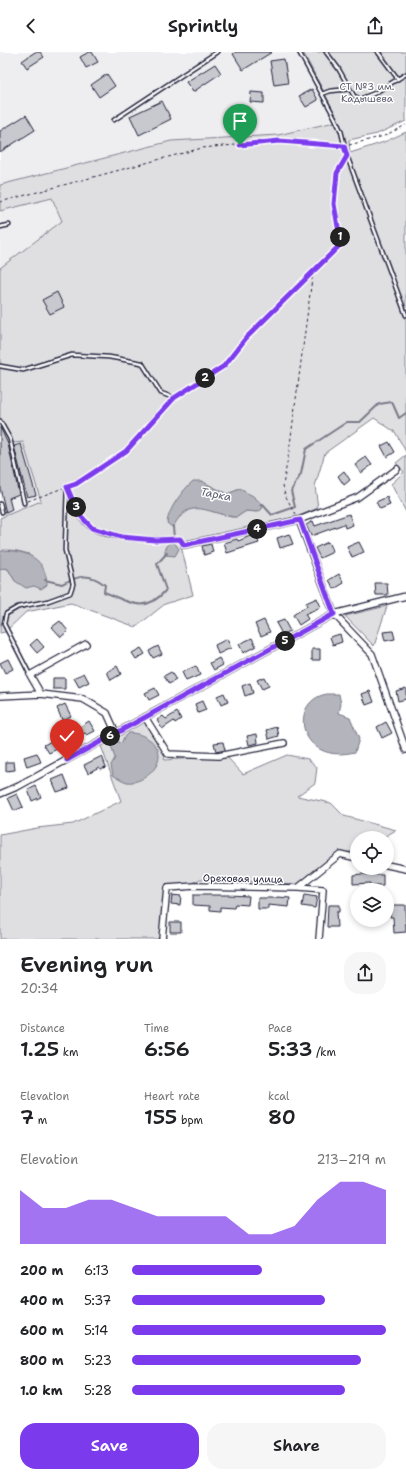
<!DOCTYPE html>
<meta charset="utf-8">
<style>
body{margin:0;font-family:"Shantell Sans",sans-serif;background:#f6f6f6;color:#202124;height:100vh;display:flex;flex-direction:column;font-size:15px;white-space:nowrap}
*{box-sizing:border-box;margin:0}
p{font-size:13px;color:#757577}
.icon{flex:none;width:22px;height:22px;fill:none;stroke:currentColor;stroke-width:2;stroke-linecap:round;stroke-linejoin:round}
.map{position:relative;height:887px;overflow:hidden}
.side{display:flex;flex-direction:column;background:#fff;flex:1}
.side>*{flex:none}
.buttons{position:absolute;left:350px;top:779px;display:grid;gap:8px}
.buttons a{display:grid;place-items:center;width:44px;height:44px;border-radius:50%;background:#fff;box-shadow:0 2px 6px #0003;font-size:20px}
.pin{position:absolute;display:grid;place-items:center;width:34px;height:34px;color:#fff;margin:-41px -17px;border-radius:50% 50% 50% 0;rotate:-45deg;box-shadow:0 0 4px #0007}
.pin .icon{rotate:45deg}
.km{position:absolute;width:20px;height:20px;margin:-10px;border-radius:50%;background:#222;color:#fff;font-size:11px;line-height:20px;text-align:center}
.round{display:grid;place-items:center;flex:none;width:42px;height:42px;border-radius:16px;background:#f6f6f6}
.headline{display:flex;align-items:center;justify-content:space-between;height:68px;padding:0 20px}
h1{font-size:22px;font-weight:600;line-height:30px}
.metrics{display:grid;grid-template-columns:repeat(3,1fr);gap:6px;height:68px;padding:4px 20px}
.metrics div{display:grid;align-content:center}
.metrics b{font-size:20px;font-weight:600}
.metrics small{font-size:11px;font-weight:400}
.metrics p{font-size:11px}
.chart{height:112px;padding:8px 20px}
.chart p{display:flex;justify-content:space-between}
.chart svg{width:100%;height:72px;margin-top:4px;fill:#7c3aed;opacity:.7}
.primary-button{display:flex;gap:8px;margin-top:auto;padding:8px 20px}
.primary-button a{flex:1;height:46px;border-radius:16px;background:#7c3aed;color:#fff;font-size:16px;font-weight:600;line-height:46px;text-align:center}
.primary-button a+a{background:#f6f6f6;color:#202124}
ul{padding:0 20px;list-style:none;font-size:13px}
li{display:grid;grid-template-columns:64px 48px 1fr;align-items:center;height:30px}
li i{height:10px;border-radius:5px;background:#7c3aed}
header{display:flex;justify-content:space-between;align-items:center;height:52px;padding:0 20px;background:#fff;font-size:18px;font-weight:600}
.map>svg:first-child{display:block}
</style>
<header><svg class="icon" aria-label="back" viewBox="0 0 24 24"><path d="M15 5l-7 7 7 7"/></svg>Sprintly<svg class="icon" aria-label="share" viewBox="0 0 24 24"><path d="M12 15V3M7 8l5-5 5 5M5 13v7h14v-7"/></svg></header>
<div class="map">
<svg width="406" height="887" viewBox="0 0 406 887">
<rect width="100%" height="100%" fill="#fff"/>
<filter id="ink" filterUnits="userSpaceOnUse"><feTurbulence type="fractalNoise" baseFrequency=".025" numOctaves="2"/><feDisplacementMap in="SourceGraphic" scale="8" xChannelSelector="R" yChannelSelector="G"/><feConvolveMatrix kernelMatrix="1 2 1 2 8 2 1 2 1" color-interpolation-filters="sRGB"/></filter>
<g filter="url(#ink)">
<path fill="#eeeef1" d="M0,0H303L339,69L278,83L171,89L0,133Z
M52,145L62,169L0,216V159Z
M0,366L14,391L23,390L41,449L0,466Z"/>
<path fill="#dfdfe2" stroke="#80808e" fill-rule="evenodd" d="M303,0H406V69L377,82L349,88L350,101L384,90L406,80V400L395,380L374,366L325,401L315,434L318,456L299,464L180,490L193,543L165,552L136,575L71,551L26,560L5,580L0,581V518L4,516L8,517L15,529L29,502C21,500 8,495 0,501V466L41,449L23,390L14,391L0,366V216L62,169L52,146L0,159V133L171,89L278,83L339,69ZM201,429L227,442L240,437L257,448L258,460L246,459L237,465H231L201,456L191,457L177,467L174,453L188,434Z
M406,403V460L391,432L404,420L396,411Z
M387,554L374,594L345,564Z
M144,670L165,702L164,708L226,704L243,722L287,703L308,707L317,715L315,731L297,744L331,751L344,764L396,778L382,786H357V799L336,802L297,832L200,827L193,831L166,834L160,887H0V783L37,776L73,772L121,749L101,694Z"/>
<path fill="#b4b4bc" stroke="#7a7a88" d="M193,429H201L227,442L240,437L253,444L263,453L262,457L258,460L246,459L237,465C212,464 188,441 173,476L167,471C168,457 183,438 193,429Z
M174,490L179,497L175,504L165,503V498L169,491Z
M3,498C27,499 46,506 47,533L41,537L34,534L26,536L15,529L8,517L4,516L0,518V501Z
M327,642H339L341,652L339,661L350,665L359,687L355,700C297,714 288,648 327,642Z
M128,681C141,680 160,690 159,705C158,719 140,732 127,730C123,729 117,725 113,723L111,713L115,706L110,691L116,688L121,692L124,685Z"/>
<g fill="none" stroke-linecap="round" stroke-linejoin="round">
<path stroke="#7a7a88" stroke-width="2" d="M261,453H263L272,463L295,455L291,439L301,422L306,397L347,370H360L379,352L392,350L399,366L406,361
M173,474L174,487
M45,528L62,532C79,523 90,521 105,533L104,540C129,550 145,563 166,538L157,512L167,501"/>
</g>
<path fill="#c8c8cf" stroke="#22223b" d="M35,0H40L44,5L27,16L22,9Z
M89,0H92L98,10L86,16L80,5Z
M236,0H272L243,18L233,2Z
M284,7L288,31L274,33L270,9Z
M215,12L221,21L193,40L186,30Z
M107,22L115,34L99,45L91,33Z
M312,37L318,48L306,55L299,44Z
M251,40L264,41V51L250,50Z
M162,49L171,67L139,83L130,64Z
M26,63L35,78L0,100V79Z
M57,240L64,255L50,262L42,248Z
M0,375L8,392L19,442L9,446L12,458L6,461L0,436Z
M389,390L395,400L387,405L381,394Z
M21,392L36,443L27,445L14,394Z
M366,405L372,413L361,421L355,413Z
M344,419L350,428L344,433L338,424Z
M387,445L390,453L380,457L376,450Z
M349,462L353,473L345,476L344,472L311,484L306,473L313,469L315,474Z
M255,482L259,491L227,501L224,491L237,487L238,489Z
M289,482L293,492L280,496L277,486Z
M328,490L333,500L320,506L315,496Z
M359,490L364,500L352,505L347,495Z
M211,492L213,500L204,503L202,494Z
M339,522L344,531L334,537L329,528Z
M375,531H387L388,543H376Z
M317,546L321,555L305,562L308,567L299,573L293,563L307,554L306,551Z
M264,568L270,580L261,584L255,572Z
M284,568L290,579L282,582L276,571Z
M60,569L68,579L61,585L52,575Z
M393,579L395,587L385,589L383,580Z
M340,582L342,590L333,593L330,585Z
M252,586L256,594L243,601L239,592Z
M37,587L44,595L37,601L30,593Z
M227,587L231,596L218,602L215,593Z
M158,594L162,602L153,606L149,599Z
M141,596L145,602L136,607L132,601Z
M312,597H320V608H312Z
M219,606L223,613L214,618L210,611Z
M8,607L13,617L5,621L0,611Z
M117,614L121,622L111,628L107,620Z
M196,614L200,623L186,629L182,620Z
M171,620L176,628L169,632L164,624Z
M84,621L89,630L79,635L74,626Z
M264,625L269,634L262,637L257,628Z
M53,626H65V637H53Z
M250,631L253,641L245,644L242,634Z
M155,636L159,643L149,648L145,641Z
M406,636V647L398,649L396,639Z
M370,639L374,650L366,653L362,642Z
M224,641L228,650L221,653L217,644Z
M202,649L206,658L198,661L195,652Z
M65,652L71,664L62,668L57,656Z
M177,660L181,667L175,671L174,669L162,677L157,668L163,664L166,667Z
M89,669L95,679L87,683L85,681L72,689L68,683Z
M386,670L392,681L382,686L377,675Z
M277,675L279,684L269,687L267,678Z
M257,682L258,691L249,693L247,684Z
M55,687L59,696L49,701L44,693Z
M223,690L225,698L216,700L214,691Z
M37,701L41,710L27,715L24,705Z
M102,704L106,715L100,717L99,715L88,721L84,713Z
M6,710H14L15,718L6,719Z
M64,723L69,736L57,740L52,728Z
M36,734L41,745L32,749L28,738Z
M17,742L23,755L14,759L8,746Z
M361,822L383,823V834H370V831L353,832V823Z
M172,843L181,844L180,853L171,852Z
M193,843H228L249,844L248,853L235,852L234,856L220,855V859L210,858V854L193,853Z
M304,843L317,845L315,856L302,854Z
M277,845L290,846L289,855L268,853V857H258V846H277Z
M328,853H339V860H336L337,875H327Z
M390,853H405L406,880L394,881L393,865H390Z
M170,870H181V880H170Z"/>
<g fill="none" stroke-linecap="round" stroke-linejoin="round">
<g stroke="#22223b" stroke-width="5.5">
<path id="lane" d="M299,0L335,66L341,79L347,104L406,263
M326,0L338,16L350,37
M378,0L398,27
M322,42L330,39L350,37L354,44L360,47L375,41L406,22
M114,68L217,0
M0,175L9,173
M0,314L23,318L72,303L109,305L142,311L161,341L174,346
M0,369L10,387L24,451
M0,452L2,460
M30,623L4,572L6,562L18,555L48,549L70,541L73,532L65,498L67,435C73,449 78,468 92,476C114,489 156,488 180,487L184,492"/>
</g>
<g stroke="#22223b" stroke-width="8">
<path id="street" d="M299,468L334,562L372,602L406,698
M184,493L299,468L358,445L397,417
M41,642L30,623L86,592
M0,644L41,642L83,647L107,661L116,681
M145,665L168,702L218,704L284,691
M0,742L19,734L334,562L406,544
M387,813L406,817
M298,836L323,838L319,887
M162,887L167,836L195,834L298,836L340,802L357,806"/>
</g>
<path stroke="#22223b" stroke-width="1" stroke-dasharray="3 3" stroke-linecap="butt" d="M349,93L384,84L406,73
M0,150L202,96L279,89L339,94
M178,344L225,314L246,286L341,192C337,165 329,135 344,110
M72,433L126,399L171,350
M28,449L63,436
M296,463L285,443L283,433L289,400L313,219"/>
<use href="#lane" stroke="#fff" stroke-width="2.5"/>
<use href="#street" stroke="#fff" stroke-width="5.5"/>
</g>
</g>
<g fill="none" stroke-linecap="round" stroke-linejoin="round" filter="url(#ink)">
<g stroke="#fff" stroke-width="8">
<path id="route" d="M67,708L334,562L300,468L184,493L180,487L155,488L121,485L92,476L78,461L67,435L76,432L126,399L174,346L224,314L246,286L341,192L334,152L337,121L347,104L344,94L279,89L240,93"/>
</g>
<use href="#route" stroke="#7c3aed" stroke-width="5"/>
</g>
<g text-anchor="middle" stroke-width="3" stroke-linejoin="round" paint-order="stroke">
<g font-size="10" fill="#5b5b6d" stroke="#fff">
<text x="367" y="38">СТ №3 им.<tspan x="367" dy="12">Кадышева</tspan></text>
</g>
<g font-size="10" fill="#22223b" stroke="#fff">
<text transform="translate(243 826) rotate(1)" y="4">Ореховая улица</text>
</g>
<g font-size="11" font-style="italic" fill="#5c5c6f" stroke="#fff">
<text transform="translate(216 442) rotate(11)" y="4">Тарка</text>
</g>
</g>
</svg>
<div class="buttons">
<a><svg class="icon" aria-label="locate" viewBox="0 0 24 24"><circle cx="12" cy="12" r="6"/><path d="M12 2v4M12 18v4M2 12h4M18 12h4"/></svg></a>
<a><svg class="icon" aria-label="layers" viewBox="0 0 24 24"><path d="M12 4l9 5-9 5-9-5zM3 14l9 5 9-5"/></svg></a>
</div>
<div class="pin" style="left:240px;top:93px;background:#1e9e55"><svg class="icon" aria-label="arrive" viewBox="0 0 24 24"><path d="M6 21V4h12l-3 4 3 4H6"/></svg></div>
<div class="pin" style="left:67px;top:708px;background:#d93025"><svg class="icon" aria-label="check" viewBox="0 0 24 24"><path d="M5 12l5 5 9-10"/></svg></div>
<b class="km" style="left:340px;top:185px">1</b>
<b class="km" style="left:205px;top:326px">2</b>
<b class="km" style="left:76px;top:455px">3</b>
<b class="km" style="left:257px;top:477px">4</b>
<b class="km" style="left:285px;top:589px">5</b>
<b class="km" style="left:110px;top:684px">6</b>
</div>
<section class="side">
<div class="headline"><div><h1>Evening run</h1><p>20:34</p></div><a class="round"><svg class="icon" aria-label="share" viewBox="0 0 24 24"><path d="M12 15V3M7 8l5-5 5 5M5 13v7h14v-7"/></svg></a></div>
<div class="metrics">
<div><p>Distance</p><b>1.25<small> km</small></b></div>
<div><p>Time</p><b>6:56</b></div>
<div><p>Pace</p><b>5:33<small> /km</small></b></div>
</div>
<div class="metrics">
<div><p>Elevation</p><b>7<small> m</small></b></div>
<div><p>Heart rate</p><b>155<small> bpm</small></b></div>
<div><p>kcal</p><b>80</b></div>
</div>
<div class="chart"><p><span>Elevation</span>213–219 m</p>
<svg viewBox="0 0 160 44" preserveAspectRatio="none"><path d="M0 44V11L10 22L20 22L30 17L40 17L50 22L60 27L70 27L80 27L90 27L100 38L110 38L120 33L130 17L140 6L150 6L160 11V44z"/></svg>
</div>
<ul>
<li><b>200 m</b>6:13<i style="width:51%"></i></li>
<li><b>400 m</b>5:37<i style="width:76%"></i></li>
<li><b>600 m</b>5:14<i style="width:100%"></i></li>
<li><b>800 m</b>5:23<i style="width:90%"></i></li>
<li><b>1.0 km</b>5:28<i style="width:84%"></i></li>
</ul>
<div class="primary-button"><a>Save</a><a>Share</a></div>
</section>
